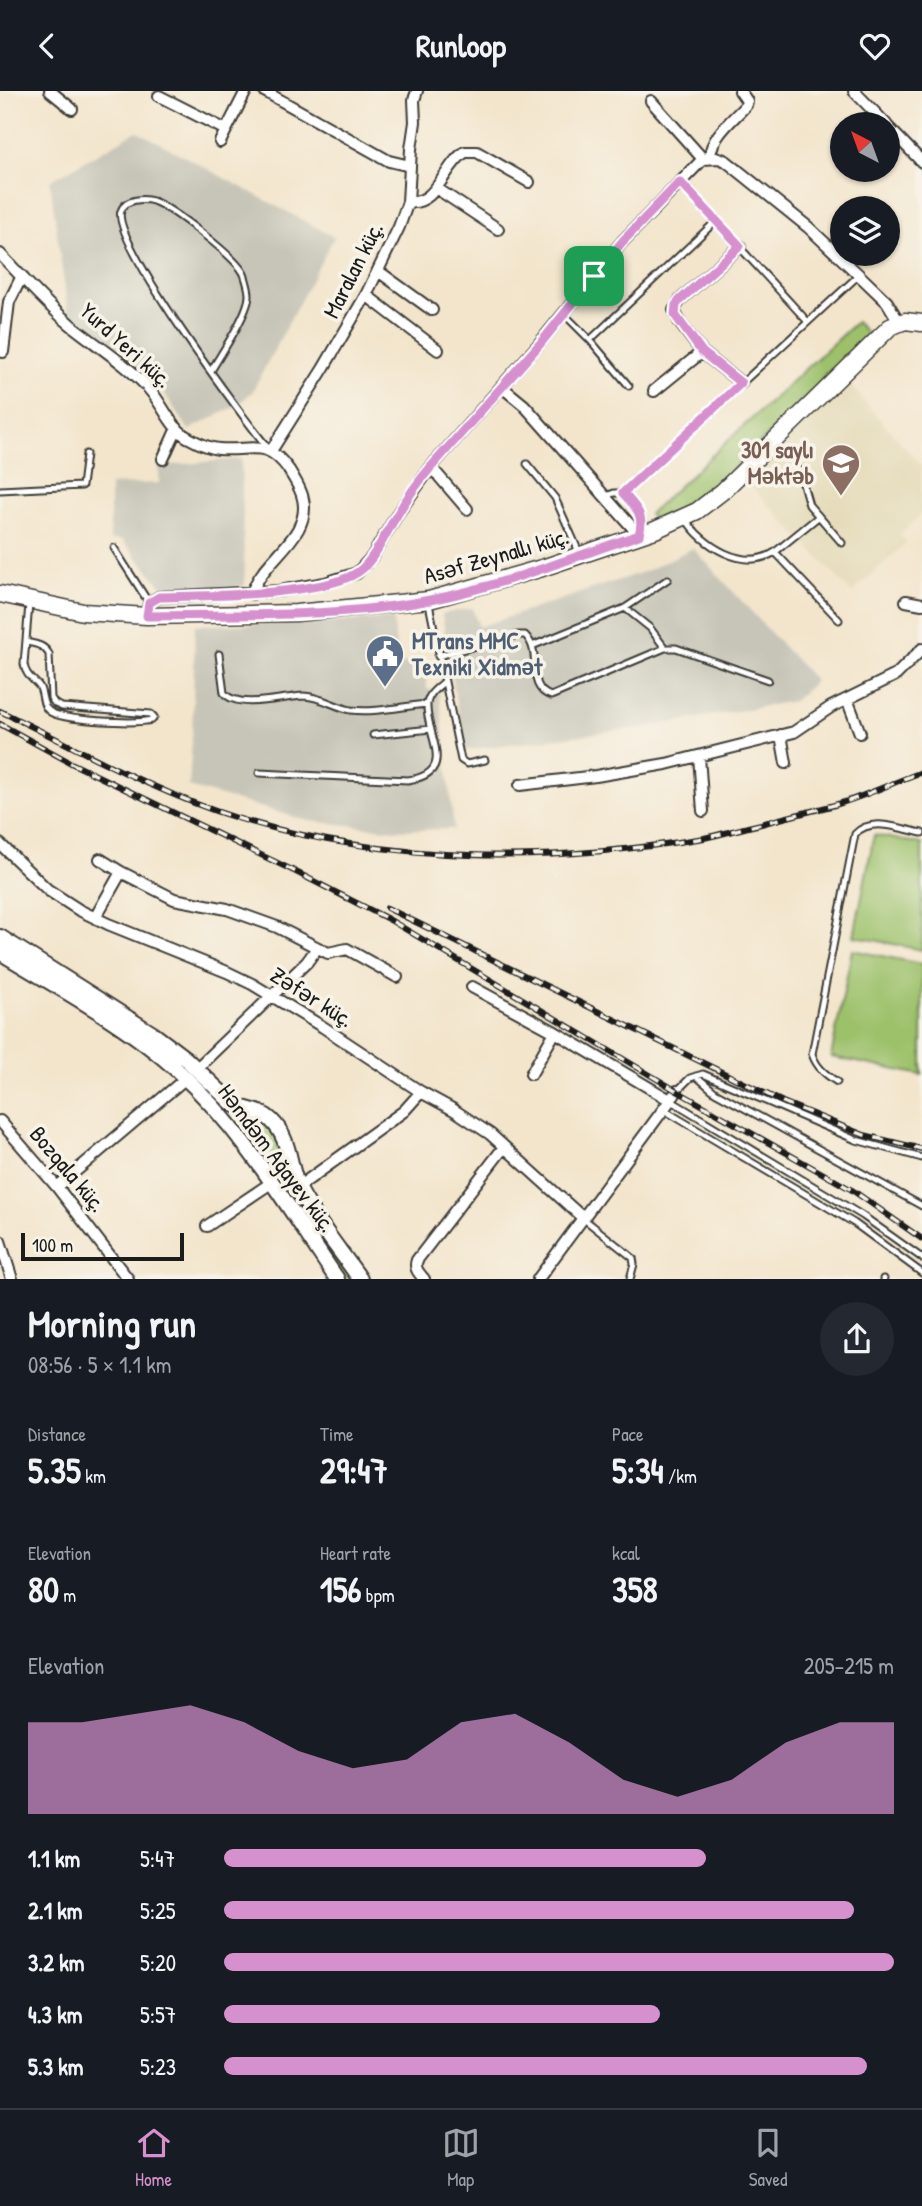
<!DOCTYPE html>
<meta charset="utf-8">
<style>
body{margin:0;font-family:"Patrick Hand",sans-serif;background:#242831;color:#f1f3f6;height:100vh;display:flex;flex-direction:column;font-size:26px;white-space:nowrap}
*{box-sizing:border-box;margin:0}
p{font-size:23px;color:#9ea1a6}
.icon{flex:none;width:38px;height:38px;fill:none;stroke:currentColor;stroke-width:2;stroke-linecap:round;stroke-linejoin:round}
.map{position:relative;height:1188px;overflow:hidden}
.drawer{display:flex;flex-direction:column;background:#171b24;flex:1}
.drawer>*{flex:none}
.needle{width:46px;rotate:319deg}
.tools{position:absolute;left:830px;top:21px;display:grid;gap:14px}
.tools a{display:grid;place-items:center;width:70px;height:70px;border-radius:50%;background:#171b24;box-shadow:0 2px 5px #0004;font-size:35px}
.scale{position:absolute;left:21px;bottom:18px;width:163px;box-sizing:border-box;padding-left:7px;border:4px solid #1c1c1c;border-top:0;font-size:19px;line-height:24px;white-space:nowrap;color:#1c1c1c;-webkit-text-stroke:5px #f7f3e8;paint-order:stroke}
.pin{position:absolute;display:grid;place-items:center;width:60px;height:60px;color:#fff;margin:-30px;border-radius:14px;box-shadow:0 4px 10px #0006}
.round{display:grid;place-items:center;flex:none;width:74px;height:74px;border-radius:37px;background:#242831}
.headline{display:flex;align-items:center;justify-content:space-between;height:119px;padding:0 28px}
h1{font-size:38px;font-weight:800;line-height:52px}
.stats{display:grid;grid-template-columns:repeat(3,1fr);gap:10px;height:119px;padding:7px 28px}
.stats div{display:grid;align-content:center}
.stats b{font-size:35px;font-weight:800}
.stats small{font-size:19px;font-weight:400}
.stats p{font-size:19px}
.chart{height:196px;padding:14px 28px}
.chart p{display:flex;justify-content:space-between}
.chart svg{width:100%;height:126px;margin-top:7px;fill:#d690ce;opacity:.7}
ul{padding:0 28px;list-style:none;font-size:23px}
li{display:grid;grid-template-columns:112px 84px 1fr;align-items:center;height:52px}
li i{height:18px;border-radius:9px;background:#d690ce}
header{display:flex;justify-content:space-between;align-items:center;height:91px;padding:0 28px;background:#171b24;font-size:32px;font-weight:800}
.tab-bar{display:flex;justify-content:space-around;align-items:center;height:98px;border-top:2px solid #363941;background:#171b24;font-size:19px;color:#9ea1a6}
.tab-bar a{display:grid;justify-items:center;gap:4px}
.tab-bar .current{color:#d690ce}
.map>svg:first-child{display:block}
</style>
<header><svg class="icon" aria-label="back" viewBox="0 0 24 24"><path d="M15 5l-7 7 7 7"/></svg>Runloop<svg class="icon" aria-label="heart" viewBox="0 0 24 24"><path d="M12 20l-8-8c-3-5 5-10 8-4 3-6 11-1 8 4z"/></svg></header>
<div class="map">
<svg width="922" height="1188" viewBox="0 0 922 1188">
<rect width="100%" height="100%" fill="#f7f3e8"/>
<filter id="ink" filterUnits="userSpaceOnUse"><feTurbulence type="fractalNoise" baseFrequency=".0143" numOctaves="2"/><feDisplacementMap in="SourceGraphic" scale="14" xChannelSelector="R" yChannelSelector="G"/><feConvolveMatrix kernelMatrix="1 2 1 2 8 2 1 2 1" color-interpolation-filters="sRGB"/></filter>
<filter id="wash" filterUnits="userSpaceOnUse"><feTurbulence type="fractalNoise" baseFrequency=".00686" numOctaves="4" result="noise"/><feDisplacementMap in="SourceGraphic" scale="28" xChannelSelector="R" yChannelSelector="G"/><feGaussianBlur stdDeviation="1.57" result="paint"/><feColorMatrix in="noise" values="0 0 0 0 0 0 0 0 0 0 0 0 0 0 0 0 0 1.4 0 .05"/><feComposite in="paint" operator="in"/></filter>
<g filter="url(#wash)">
<rect width="100%" height="100%" fill="#f3e5cc"/>
<path fill="#e5dbba" d="M847,291L922,376V422L900,443L907,451L852,502L746,390Z"/>
<path fill="#c7c5b8" d="M137,40L334,146L252,301L236,315L189,339L158,293L68,222L50,90Z
M241,368L245,495L166,500L122,449H110V394L159,392V375Z
M693,457L815,590L794,610L646,636L464,659L442,523L472,517L479,536L646,480Z
M393,527L398,573L424,570L427,598L439,601L454,738L395,739L309,730L189,696L192,646L195,534L301,533Z"/>
<path fill="#9cc16b" stroke="#5c6e44" stroke-width="2" d="M856,231L869,244L724,388C702,407 680,420 654,432L649,423Z
M874,744L922,753V859L854,845Z
M852,859L922,873V984L831,966Z
M259,1026L269,1032L353,1187H343L243,1041Z"/>
</g>
<g filter="url(#ink)">
<g fill="none" stroke-linecap="round" stroke-linejoin="round">
<g stroke="#3c3a36" stroke-width="9">
<path id="service" d="M680,91L808,231
M564,223L590,249L629,295
M590,249L717,129
M211,280C220,264 249,222 249,204C249,199 246,188 244,183C236,166 172,117 153,110C143,107 125,108 121,120C110,149 245,330 269,358
M527,373L555,407L579,461
M799,379L809,414L842,452
M0,399L82,395L86,363
M623,402L640,424L642,428L640,442
M606,405L614,402H623L859,184
M685,427C702,455 744,481 775,461L818,426
M114,457L149,512
M775,461L839,529
M429,513L461,669L467,673L485,669
M625,517L650,537L665,557
M26,551C36,553 44,554 49,563L51,607L55,613L62,616L151,623L154,626L152,629C136,633 61,630 49,620C41,614 44,603 39,595C33,588 25,584 24,573L29,513
M532,555L625,517L668,488
M219,563L224,602C238,619 283,606 303,605C320,605 335,616 351,619C375,622 403,615 427,613
M438,565L518,544H525C544,562 524,596 551,605L665,557H676L768,589
M373,644L431,638
M259,682L408,689C459,682 425,644 427,613C428,603 437,597 444,591
M696,985L715,1001L922,1115
M837,991C825,983 817,977 812,963L855,743C871,725 901,738 922,742
M677,1000L690,987L703,983L856,1049L922,1067
M670,1009L863,1125L922,1167
M664,1019L854,1132L922,1182
M584,1128L633,1167L634,1173L630,1188
M883,1188H884"/>
</g>
<g stroke="#3c3a36" stroke-width="14">
<path id="minor" d="M50,0L72,18
M264,0L389,70L410,75
M854,0L886,33
M159,5L226,39
M651,10L703,68
M887,35L922,71
M220,51L246,0
M710,66C711,45 733,29 746,14L747,10L740,0
M436,97L498,138
M408,111C437,115 444,74 465,61H477L529,91
M740,155L680,209L674,219L680,232L702,261L741,292
M0,163C23,187 46,213 71,234C97,255 127,273 149,298C163,313 170,337 189,347C198,352 208,357 219,358C251,361 266,346 289,379C294,388 301,397 303,408C312,447 260,469 252,503
M378,180L432,219
M366,204L438,259
M3,261L9,211L22,185
M502,296L524,314L639,444
M654,300L702,261
M271,360L323,278L366,204L399,136L408,111L411,58L415,31L414,9L417,0
M163,368L177,337
M431,376L467,418
M906,510L922,513
M147,525L149,512L159,506L279,500L325,492L357,482L372,466L398,422L431,376L539,253L622,151L703,68L719,67L726,70L808,136L859,184L887,211L899,231
M847,608L860,642
M781,644L786,672
M699,665L703,720
M520,694L596,685L666,673L794,641L831,616L896,584L922,558
M0,753L48,799L79,819L108,833L227,881L252,893L323,936L421,1001L454,1019L490,1043L583,1127
M100,768L121,781
M95,827L121,781L174,808L227,818L277,836L328,862L347,858L397,886
M472,896L555,941L670,1009
M197,977L307,871L317,857
M531,983L555,941
M0,1030L57,1096L128,1188
M57,1096L186,987
M298,1096L404,1020L421,1001
M207,1135L271,1092
M0,1150L12,1188
M424,1188C418,1181 414,1177 417,1169L504,1056
M538,1188L677,1000"/>
</g>
<g stroke="#3c3a36" stroke-width="18">
<path id="tertiary" d="M0,846L153,943L186,968L232,1012C244,1020 260,1018 271,1029C291,1048 288,1074 299,1098C314,1128 340,1159 360,1188
M0,861C57,896 129,934 178,980C243,1039 288,1116 337,1188"/>
</g>
<g stroke="#3c3a36" stroke-width="19">
<path id="secondary" d="M0,503L83,521L147,525L296,522L429,509L542,477L655,439L697,420L723,400L890,236L905,230L922,232"/>
</g>
<use href="#service" stroke="#fff" stroke-width="5"/>
<use href="#minor" stroke="#fff" stroke-width="10"/>
<use href="#tertiary" stroke="#fff" stroke-width="14"/>
<use href="#secondary" stroke="#fff" stroke-width="16"/>
<g stroke="#1c1c1c" stroke-width="6">
<path id="rail" d="M0,620C77,657 156,702 237,727C387,773 551,773 704,747C723,743 742,737 761,733C786,726 813,720 838,713C866,705 894,691 922,681
M0,633L73,673L292,779L390,829L677,1000L852,1099L922,1148
M387,817L783,1011L864,1044L922,1058"/>
</g>
<use href="#rail" stroke="#f7f3e8" stroke-width="3.5" stroke-dasharray="10" stroke-linecap="butt"/>
</g>
</g>
<g fill="none" stroke-linecap="round" stroke-linejoin="round" filter="url(#ink)">
<g stroke="#fff" stroke-width="14">
<path id="route" d="M680,91L740,155L680,209L676,214L675,224L702,261L741,292L623,402C636,417 645,423 639,444C571,467 501,495 430,509C337,527 241,523 147,525L149,512L159,506C201,505 333,505 362,478C377,464 386,441 397,424C407,407 418,391 431,376L540,253L622,151Z"/>
</g>
<use href="#route" stroke="#d690ce" stroke-width="9"/>
</g>
<defs>
<g id="school-pin" transform="scale(2.0125)"><path d="M0 17L-7.5 6A9.5 9.5 0 1 1 7.5 6Z" fill="#8d6e63" stroke="#f7f3e8"/><path d="M0-5L7-2L0 1L-7-2ZM-4 1L0 2.5L4 1V4Q0 6-4 4Z" fill="#fff"/></g>
<g id="civic-pin" transform="scale(2.0125)"><path d="M0 17L-7.5 6A9.5 9.5 0 1 1 7.5 6Z" fill="#5c6f8a" stroke="#f7f3e8"/><path d="M-.6-6.5H3V-4.5H.6V-3L4-1V1h2V6H-6V1h2V-1L-.6-3ZM-1.2 2.5V6h2.4V2.5Z" fill="#fff"/></g>
</defs>
<g fill-rule="evenodd">
<use href="#school-pin" x="841" y="372"/>
<use href="#civic-pin" x="385" y="563"/>
</g>
<g text-anchor="middle" stroke-width="7" stroke-linejoin="round" paint-order="stroke">
<g font-size="23" fill="#1c1c1c" stroke="#f7f3e8">
<text transform="translate(353 179) rotate(-63)" y="8">Maralan küç.</text>
<text transform="translate(126 254) rotate(42)" y="8">Yurd Yeri küç.</text>
<text transform="translate(496 465) rotate(-16)" y="8">Asəf Zeynallı küç.</text>
<text transform="translate(312 906) rotate(32)" y="8">Zəfər küç.</text>
<text transform="translate(277 1067) rotate(53)" y="8">Həmdəm Ağayev küç.</text>
<text transform="translate(68 1078) rotate(50)" y="8">Bozqala küç.</text>
</g>
<g font-size="23" font-weight="bold" fill="#785e54" stroke="#f7f3e8" text-anchor="end">
<text x="814" y="367">301 saylı<tspan x="814" dy="26">Məktəb</tspan></text>
</g>
<g font-size="23" font-weight="bold" fill="#4e5e75" stroke="#f7f3e8" text-anchor="start">
<text x="412" y="558">MTrans MMC<tspan x="412" dy="26">Texniki Xidmət</tspan></text>
</g>
</g>
</svg>
<div class="tools">
<a><svg class="needle" viewBox="-14 -14 28 28"><path d="M0-13l5 13h-10z" fill="#e53935"/><path d="M0 13l5-13h-10z" fill="#9ea1a6"/></svg></a>
<a><svg class="icon" aria-label="layers" viewBox="0 0 24 24"><path d="M12 4l9 5-9 5-9-5zM3 14l9 5 9-5"/></svg></a>
</div>
<div class="scale">100 m</div>
<div class="pin" style="left:594px;top:185px;background:#1e9e55"><svg class="icon" aria-label="arrive" viewBox="0 0 24 24"><path d="M6 21V4h12l-3 4 3 4H6"/></svg></div>
</div>
<section class="drawer">
<div class="headline"><div><h1>Morning run</h1><p>08:56 · 5 × 1.1 km</p></div><a class="round"><svg class="icon" aria-label="share" viewBox="0 0 24 24"><path d="M12 15V3M7 8l5-5 5 5M5 13v7h14v-7"/></svg></a></div>
<div class="stats">
<div><p>Distance</p><b>5.35<small> km</small></b></div>
<div><p>Time</p><b>29:47</b></div>
<div><p>Pace</p><b>5:34<small> /km</small></b></div>
</div>
<div class="stats">
<div><p>Elevation</p><b>80<small> m</small></b></div>
<div><p>Heart rate</p><b>156<small> bpm</small></b></div>
<div><p>kcal</p><b>358</b></div>
</div>
<div class="chart"><p><span>Elevation</span>205–215 m</p>
<svg viewBox="0 0 160 44" preserveAspectRatio="none"><path d="M0 44V12L10 12L20 9L30 6L40 12L50 22L60 28L70 25L80 12L90 9L100 19L110 32L120 38L130 32L140 19L150 12L160 12V44z"/></svg>
</div>
<ul>
<li><b>1.1 km</b>5:47<i style="width:72%"></i></li>
<li><b>2.1 km</b>5:25<i style="width:94%"></i></li>
<li><b>3.2 km</b>5:20<i style="width:100%"></i></li>
<li><b>4.3 km</b>5:57<i style="width:65%"></i></li>
<li><b>5.3 km</b>5:23<i style="width:96%"></i></li>
</ul>
</section>
<nav class="tab-bar">
<a class="current"><svg class="icon" aria-label="home" viewBox="0 0 24 24"><path d="M3 11l9-7 9 7M6 9v11h12V9"/></svg>Home</a>
<a><svg class="icon" aria-label="map" viewBox="0 0 24 24"><path d="M3 6l6-2 6 2 6-2v14l-6 2-6-2-6 2zM9 4v14M15 6v14"/></svg>Map</a>
<a><svg class="icon" aria-label="saved" viewBox="0 0 24 24"><path d="M7 4h10v16l-5-4-5 4z"/></svg>Saved</a>
</nav>
